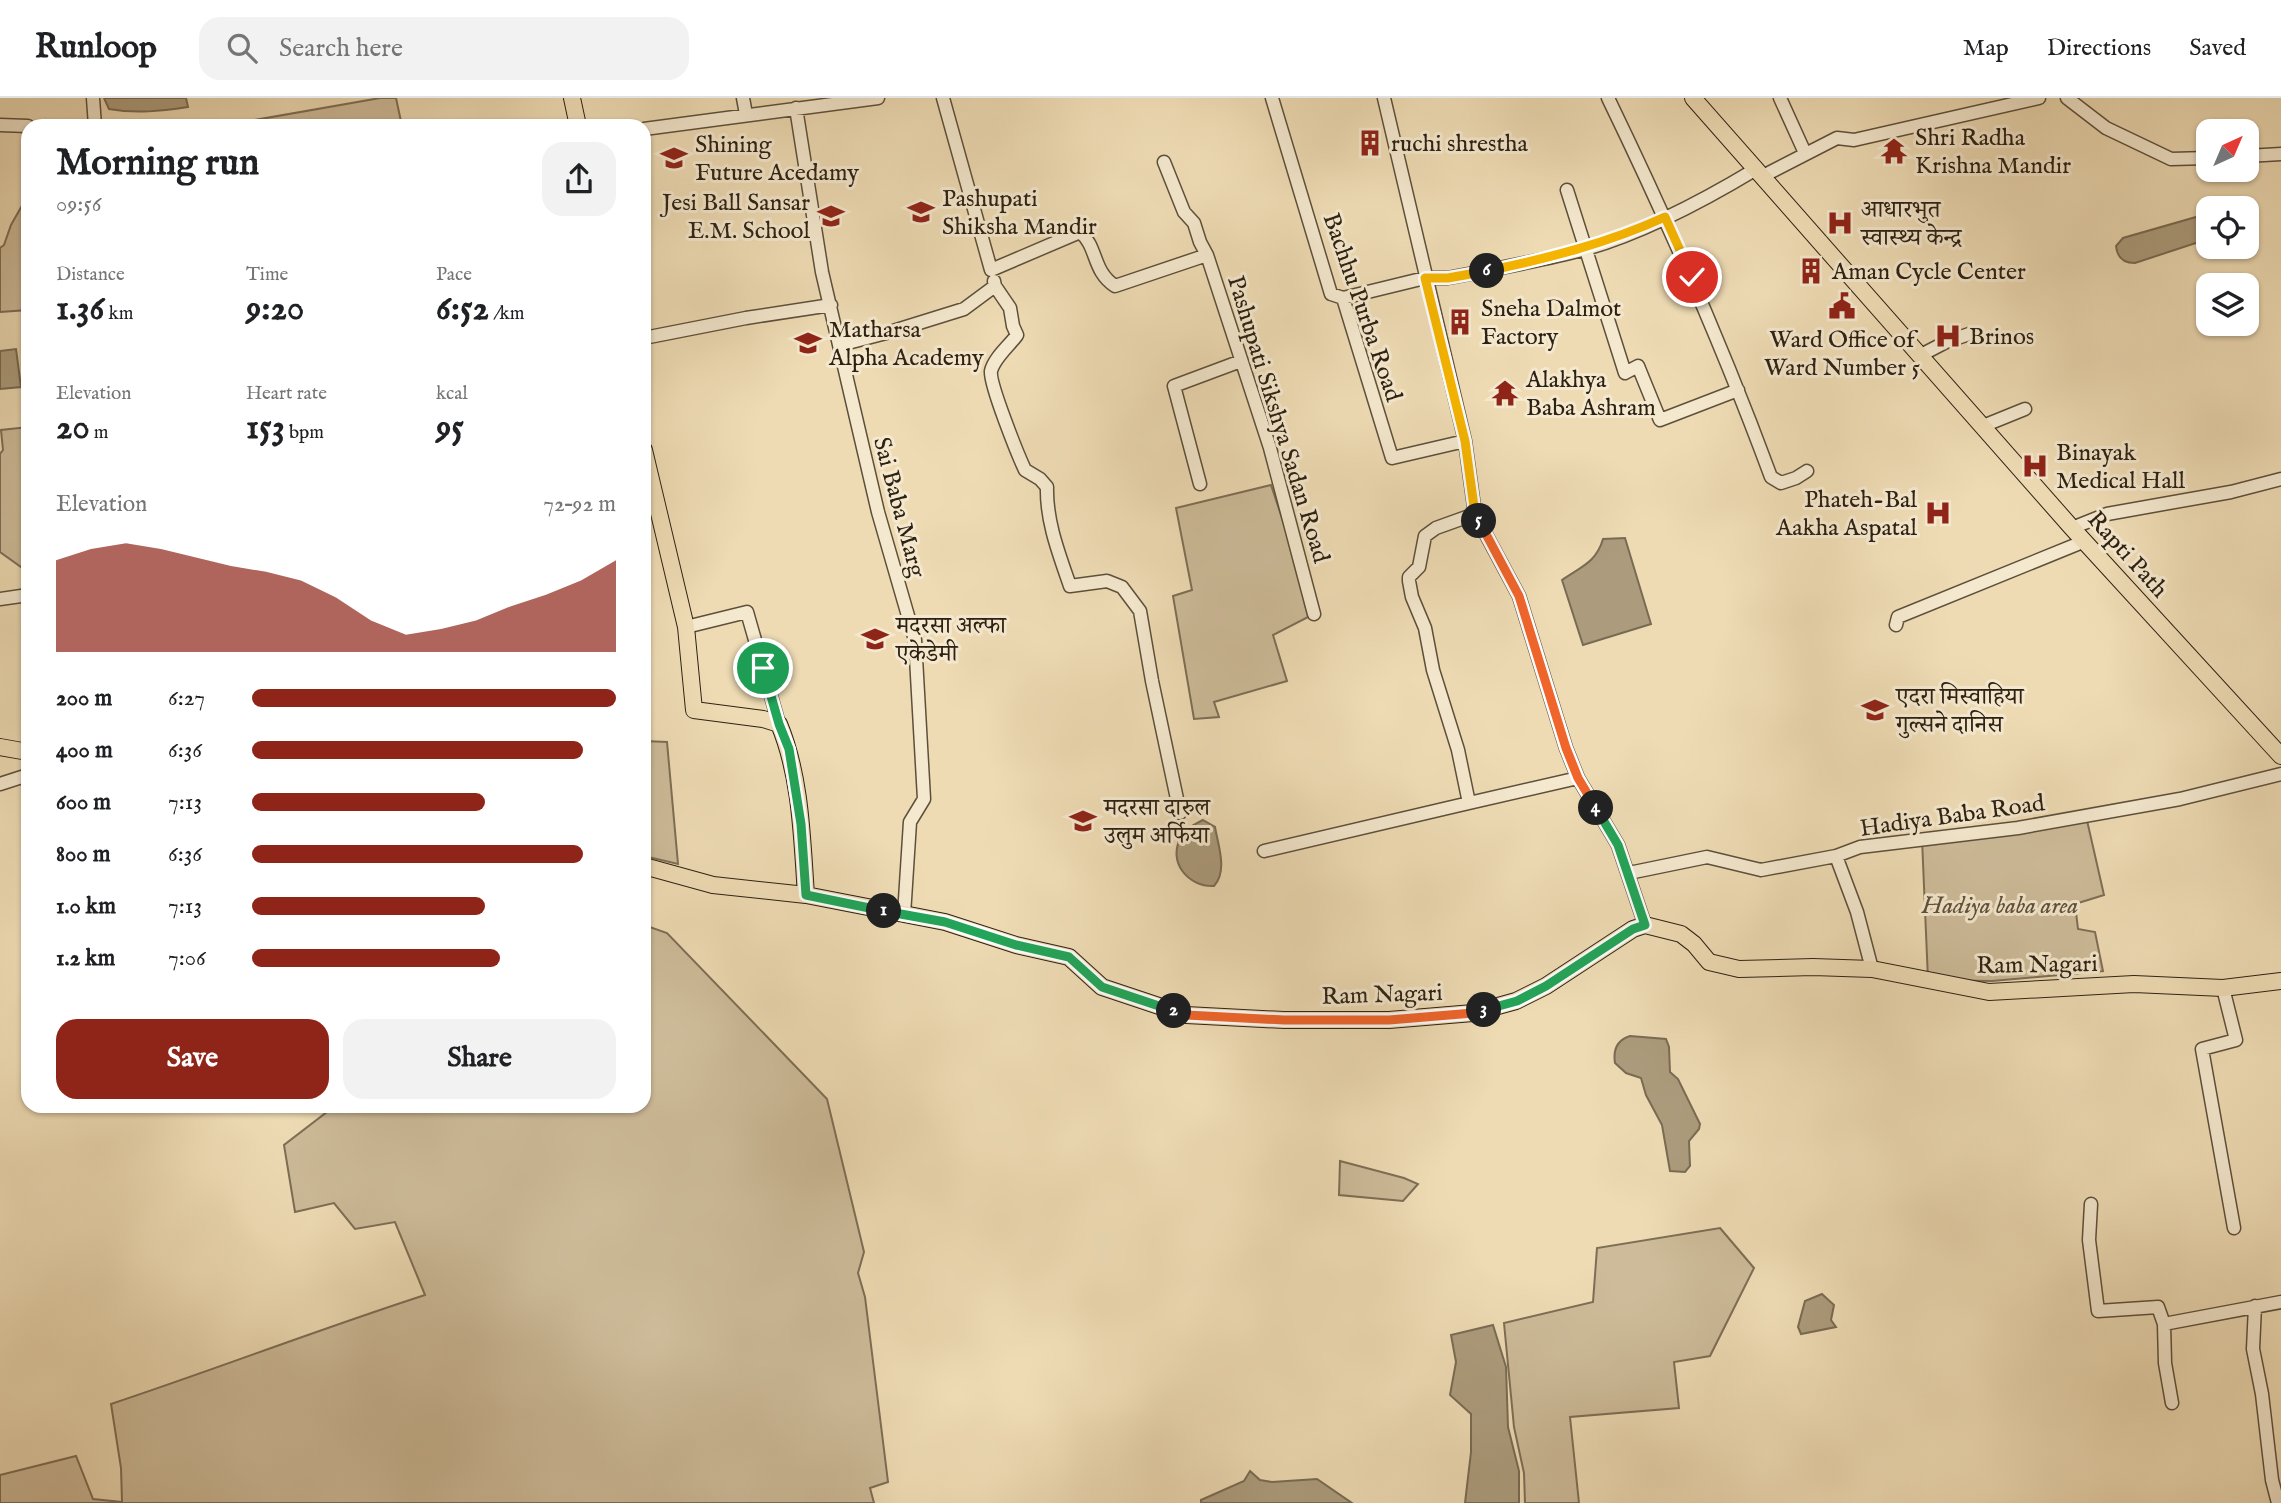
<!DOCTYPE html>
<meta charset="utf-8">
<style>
body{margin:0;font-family:"IM FELL English","Noto Serif Devanagari",serif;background:#f2f2f2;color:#202124;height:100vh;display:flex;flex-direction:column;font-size:26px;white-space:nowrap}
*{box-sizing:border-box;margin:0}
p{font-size:23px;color:#757577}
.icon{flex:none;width:38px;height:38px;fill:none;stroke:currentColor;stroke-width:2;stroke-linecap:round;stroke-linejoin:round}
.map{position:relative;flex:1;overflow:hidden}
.drawer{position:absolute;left:21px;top:21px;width:630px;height:994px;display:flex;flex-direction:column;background:#fff;border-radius:21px;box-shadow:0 2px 5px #0004}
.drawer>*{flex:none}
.needle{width:46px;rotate:44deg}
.tools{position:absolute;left:2196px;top:21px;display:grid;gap:14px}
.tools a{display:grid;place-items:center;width:63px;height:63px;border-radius:14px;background:#fff;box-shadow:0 2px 5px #0004;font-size:35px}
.pin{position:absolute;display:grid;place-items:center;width:60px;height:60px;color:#fff;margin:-30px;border:4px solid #fff;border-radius:50%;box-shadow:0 2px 7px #0007}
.km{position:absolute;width:35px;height:35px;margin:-18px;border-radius:50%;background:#222;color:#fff;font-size:19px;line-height:35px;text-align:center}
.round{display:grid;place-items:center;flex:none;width:74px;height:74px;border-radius:21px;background:#f2f2f2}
.headline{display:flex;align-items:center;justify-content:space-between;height:119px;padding:0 35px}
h1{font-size:38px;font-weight:700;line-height:52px}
.figures{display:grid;grid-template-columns:repeat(3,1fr);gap:10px;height:119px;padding:7px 35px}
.figures div{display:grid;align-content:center}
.figures b{font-size:35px;font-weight:700}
.figures small{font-size:19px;font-weight:400}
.figures p{font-size:19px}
.chart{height:196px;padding:14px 35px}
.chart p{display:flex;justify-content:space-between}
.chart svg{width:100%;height:126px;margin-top:7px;fill:#8f2418;opacity:.7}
.button{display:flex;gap:14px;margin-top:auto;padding:14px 35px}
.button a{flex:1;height:80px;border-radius:21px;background:#8f2418;color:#fff;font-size:28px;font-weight:700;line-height:80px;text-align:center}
.button a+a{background:#f2f2f2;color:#202124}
ul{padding:0 35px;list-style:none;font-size:23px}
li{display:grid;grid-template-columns:112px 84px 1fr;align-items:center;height:52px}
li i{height:18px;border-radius:9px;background:#8f2418}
header{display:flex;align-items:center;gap:42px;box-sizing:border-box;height:98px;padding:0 35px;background:#fff;border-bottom:2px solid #e0e0e0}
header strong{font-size:33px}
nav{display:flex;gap:38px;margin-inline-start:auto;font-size:24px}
.search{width:490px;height:63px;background:#f2f2f2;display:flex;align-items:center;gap:18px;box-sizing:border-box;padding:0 24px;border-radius:21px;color:#757577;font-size:26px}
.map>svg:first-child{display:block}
</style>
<header>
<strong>Runloop</strong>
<div class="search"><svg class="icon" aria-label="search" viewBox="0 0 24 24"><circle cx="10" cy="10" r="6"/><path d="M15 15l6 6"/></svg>Search here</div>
<nav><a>Map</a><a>Directions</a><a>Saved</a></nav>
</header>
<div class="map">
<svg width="2281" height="1405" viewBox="0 0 2281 1405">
<rect width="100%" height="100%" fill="#eedbb4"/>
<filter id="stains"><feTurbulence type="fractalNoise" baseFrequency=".00286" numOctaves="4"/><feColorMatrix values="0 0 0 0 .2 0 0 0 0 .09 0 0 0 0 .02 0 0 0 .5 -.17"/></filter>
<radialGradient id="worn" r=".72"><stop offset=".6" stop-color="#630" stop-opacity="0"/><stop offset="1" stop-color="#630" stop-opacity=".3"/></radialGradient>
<path fill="#cdbb99" stroke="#7d6e56" stroke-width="2" d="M380,0H396L402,28H249V23Z
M28,97V212L0,214V150L4,147L11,127Z
M28,329V474L0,454V356L3,352L1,332Z
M1271,387L1314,516L1273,537L1287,583L1214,604L1219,619L1194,621L1173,498L1192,492L1176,410Z
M644,643L667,644L678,766L644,758Z
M2086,718L2104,797L2075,806L2078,831L2095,834L2103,873L1992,883L1928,882L1922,741Z
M644,827L667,835L827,1001L864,1154L858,1175L865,1199L888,1384L870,1390L874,1405H0V1377L76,1358L93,1401L122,1404L121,1370L111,1306C216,1271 320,1231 425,1197L395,1124L355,1131L334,1105L295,1114L284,1047L327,1014L349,1008H644Z
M1340,1063L1404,1080L1418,1086L1403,1103L1339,1097Z
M1720,1130L1754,1170L1710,1258L1674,1264L1679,1310L1570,1319L1579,1405H1525L1524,1375L1514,1329L1504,1225L1593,1204L1597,1150Z"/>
<path fill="#ac9c7d" stroke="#796b53" stroke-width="2" d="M104,0H186L188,9C161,13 136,16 109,11Z
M2203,117L2208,125V141L2135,165C2123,165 2117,159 2116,148L2123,140Z
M16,251L21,289L0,291V253Z
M1625,440L1651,526L1583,547L1562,482C1580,469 1596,465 1603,441Z
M1203,722L1215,729C1218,747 1228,773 1214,788C1188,789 1167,764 1181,739C1185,731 1195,726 1203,722Z
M1630,938L1666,941L1669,949L1670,974L1678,981L1700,1026L1699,1031L1689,1043L1690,1068L1685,1074L1670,1073L1662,1027L1646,997L1641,980L1626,975L1615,965C1613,952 1617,942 1630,938Z
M1822,1196L1834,1207L1831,1222L1836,1229L1801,1236L1798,1229L1805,1203Z
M1493,1227L1506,1269L1508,1329L1519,1373V1405H1465L1471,1354V1316L1450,1297L1456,1264L1451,1237Z
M1250,1373L1260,1382L1272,1384L1317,1381L1352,1405H1201V1402L1244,1383Z"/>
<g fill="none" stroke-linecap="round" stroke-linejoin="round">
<g stroke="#5d503b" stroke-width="15">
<path id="minor" d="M93,0L95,28
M743,0L746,16
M943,0L991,172L1080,134C1098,149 1092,173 1115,188L1207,157L1270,350L1314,516
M1272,0L1331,196L1343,200L1392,360L1465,343
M1384,0L1465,343L1475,416L1519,498L1566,650L1578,680L1618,747L1645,827
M1608,0C1668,124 1723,249 1771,379L1781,385L1796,380L1807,373
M1780,0L1805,55
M2067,0L2106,30L2171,61L2208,60
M796,10L822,174L878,414L915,542L924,701L910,724L904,817
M0,27L28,28
M644,31L878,0
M2247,58L2281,56
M1164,64L1184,114L1194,125L1200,144L1207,157
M1763,78L1837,40L1854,42L2039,0
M1567,92L1625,275L1638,268L1660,322L1738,292
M995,188L1010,210L1013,228L1017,237C1009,248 994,260 991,273C989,285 1018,357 1025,372L1040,381L1047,389C1046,423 1059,456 1070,488L1107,483L1122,489L1140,513L1152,583L1180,715
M1343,200L1425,180H1448C1494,171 1541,163 1586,151C1645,134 1703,103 1756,71
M644,240L746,220L831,207
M840,247L890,234L964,211L995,188L994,183
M1921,257L1946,244L1972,235
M1983,328L2025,311
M1200,386L1174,288L1241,263
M1475,416L1436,430L1425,438L1419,469L1409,479V483L1412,499L1425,530L1433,572L1458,652L1469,705L1578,680
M2072,430L2107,416L2231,394L2281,381
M0,501L28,497
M1896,527L1898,519L2085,443
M686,529L747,514L779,626
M0,686L28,677
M1264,753L1469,705
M1836,758L1857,814L1872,871
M1629,775L1707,759L1761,772L1836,758L1860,749L2018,730L2180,701L2281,676
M2223,890L2236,942L2202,951L2234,1130
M2091,1106L2089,1142L2098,1213L2158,1209L2164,1226
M2255,1208L2253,1251L2262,1296L2272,1382L2278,1405
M2172,1305L2165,1265L2164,1226L2281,1204"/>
</g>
<g stroke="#2d2113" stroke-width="18">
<path id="major" d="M572,0L578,28
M1693,0L2072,430L2281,658
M644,352L686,529L694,612L763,621L779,626C801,679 802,740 806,797
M0,649L28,654
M644,768L713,787L806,797L945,824L1016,847L1069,859L1102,889L1186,917L1284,922H1389L1473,915L1516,903L1546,888L1633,831L1645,827L1681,836L1694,846L1709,864L1739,871L1813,869L1872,871L1989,894L2134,886L2223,890L2281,883"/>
</g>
<use href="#minor" stroke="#f4e8ce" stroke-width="12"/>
<use href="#major" stroke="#eedbb4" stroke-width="16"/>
</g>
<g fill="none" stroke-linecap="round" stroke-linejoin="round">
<g stroke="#fff" stroke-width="14">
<path id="split-1" d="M763,570L779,626L789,651L801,726L806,797L884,813"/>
</g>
<g stroke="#fff" stroke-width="14">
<path id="split-2" d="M884,813L945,824L1016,847L1069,859L1102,889L1174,913"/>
</g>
<g stroke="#fff" stroke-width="14">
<path id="split-3" d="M1174,913L1186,917L1284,922H1389L1473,915L1484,912"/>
</g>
<g stroke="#fff" stroke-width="14">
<path id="split-4" d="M1484,912L1517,903L1546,888L1633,831L1645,827L1618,747L1596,710"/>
</g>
<g stroke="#fff" stroke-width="14">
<path id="split-5" d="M1479,423L1519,498L1566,650L1578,680L1596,710"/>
</g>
<g stroke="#fff" stroke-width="14">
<path id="split-6" d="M1479,423L1475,416L1465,343L1425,180H1448L1487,173"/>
</g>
<g stroke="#fff" stroke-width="14">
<path id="split-7" d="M1487,173C1549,160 1608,145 1665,119L1692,179"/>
</g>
<use href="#split-1" stroke="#22a559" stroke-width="9"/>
<use href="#split-2" stroke="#22a559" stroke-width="9"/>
<use href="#split-3" stroke="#f0652b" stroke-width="9"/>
<use href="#split-4" stroke="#22a559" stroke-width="9"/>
<use href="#split-5" stroke="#f0652b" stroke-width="9"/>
<use href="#split-6" stroke="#f5b400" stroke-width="9"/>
<use href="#split-7" stroke="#f5b400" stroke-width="9"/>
</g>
<defs>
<g id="building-bare" transform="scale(2.1)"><path d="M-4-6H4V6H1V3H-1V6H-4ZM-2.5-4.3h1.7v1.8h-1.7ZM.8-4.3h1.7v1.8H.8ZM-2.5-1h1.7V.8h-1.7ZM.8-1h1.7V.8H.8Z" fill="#8f2418" stroke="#f4e8ce" stroke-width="2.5" paint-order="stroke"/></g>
<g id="temple-bare" transform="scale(2.1)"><path d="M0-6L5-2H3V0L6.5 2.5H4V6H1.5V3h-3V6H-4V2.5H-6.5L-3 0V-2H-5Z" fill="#8f2418" stroke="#f4e8ce" stroke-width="2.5" paint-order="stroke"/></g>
<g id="school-bare" transform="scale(2.1)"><path d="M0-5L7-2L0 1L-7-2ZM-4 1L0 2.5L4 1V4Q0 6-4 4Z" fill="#8f2418" stroke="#f4e8ce" stroke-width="2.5" paint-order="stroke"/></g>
<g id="hospital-bare" transform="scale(2.1)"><path d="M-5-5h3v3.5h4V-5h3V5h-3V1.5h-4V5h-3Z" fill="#8f2418" stroke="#f4e8ce" stroke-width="2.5" paint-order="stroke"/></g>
<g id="civic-bare" transform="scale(2.1)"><path d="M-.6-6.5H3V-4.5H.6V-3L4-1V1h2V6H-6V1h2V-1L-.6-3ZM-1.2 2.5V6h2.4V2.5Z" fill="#8f2418" stroke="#f4e8ce" stroke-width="2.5" paint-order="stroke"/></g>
</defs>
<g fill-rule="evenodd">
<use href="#building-bare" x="1370" y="45"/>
<use href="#temple-bare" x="1894" y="53"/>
<use href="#school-bare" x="674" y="60"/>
<use href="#school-bare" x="921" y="114"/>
<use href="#school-bare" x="831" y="118"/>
<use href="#hospital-bare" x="1840" y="125"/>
<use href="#building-bare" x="1811" y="173"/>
<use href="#civic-bare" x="1842" y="208"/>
<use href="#building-bare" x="1460" y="224"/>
<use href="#hospital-bare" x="1948" y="238"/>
<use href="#school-bare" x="808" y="245"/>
<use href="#temple-bare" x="1505" y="295"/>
<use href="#hospital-bare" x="2035" y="368"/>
<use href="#hospital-bare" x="1938" y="415"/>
<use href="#school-bare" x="875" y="541"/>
<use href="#school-bare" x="1875" y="612"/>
<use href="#school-bare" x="1083" y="723"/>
</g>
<g text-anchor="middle" stroke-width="6" stroke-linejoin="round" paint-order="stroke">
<g font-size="24" fill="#2d2113" stroke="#f4e8ce" text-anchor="start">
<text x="1915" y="47">Shri Radha<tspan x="1915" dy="28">Krishna Mandir</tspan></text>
<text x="1391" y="53">ruchi shrestha</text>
<text x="695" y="54">Shining<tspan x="695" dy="28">Future Acedamy</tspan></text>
<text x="942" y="108">Pashupati<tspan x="942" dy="28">Shiksha Mandir</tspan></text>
<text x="810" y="112" text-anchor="end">Jesi Ball Sansar<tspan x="810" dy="28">E.M. School</tspan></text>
<text x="1861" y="119">आधारभुत<tspan x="1861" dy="28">स्वास्थ्य केन्द्र</tspan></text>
<text x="1832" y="181">Aman Cycle Center</text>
<text x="1481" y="218">Sneha Dalmot<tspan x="1481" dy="28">Factory</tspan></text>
<text x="829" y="239">Matharsa<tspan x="829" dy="28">Alpha Academy</tspan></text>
<text x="1969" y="246">Brinos</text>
<text x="1842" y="249" text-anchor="middle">Ward Office of<tspan x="1842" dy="28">Ward Number 5</tspan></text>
<text x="1526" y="289">Alakhya<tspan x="1526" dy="28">Baba Ashram</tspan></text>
<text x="2056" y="362">Binayak<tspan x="2056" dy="28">Medical Hall</tspan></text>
<text x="1917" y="409" text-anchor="end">Phateh-Bal<tspan x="1917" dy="28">Aakha Aspatal</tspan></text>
<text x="896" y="535">मदरसा अल्फा<tspan x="896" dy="28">एकेडेमी</tspan></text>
<text x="1896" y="606">एदरा मिस्वाहिया<tspan x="1896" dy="28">गुल्सने दानिस</tspan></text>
<text x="1104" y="717">मदरसा दारुल<tspan x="1104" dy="28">उलुम अर्फिया</tspan></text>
</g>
<g font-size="24" fill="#2d2113" stroke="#f4e8ce">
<text transform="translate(1363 209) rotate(71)" y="8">Bachhu Purba Road</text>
<text transform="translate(1279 321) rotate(73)" y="8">Pashupati Sikshya Sadan Road</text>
<text transform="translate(900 409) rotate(75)" y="8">Sai Baba Marg</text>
<text transform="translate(2128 456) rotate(48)" y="8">Rapti Path</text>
<text transform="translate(1952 717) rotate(-8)" y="8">Hadiya Baba Road</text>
<text transform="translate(2037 866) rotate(-1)" y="8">Ram Nagari</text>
<text transform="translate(1382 896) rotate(-2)" y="8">Ram Nagari</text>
</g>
<g font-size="24" font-style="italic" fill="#5d4f3b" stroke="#f4e8ce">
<text x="2000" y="815">Hadiya baba area</text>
</g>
</g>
<rect width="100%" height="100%" filter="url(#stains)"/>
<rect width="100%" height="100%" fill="url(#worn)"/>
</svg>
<div class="tools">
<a><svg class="needle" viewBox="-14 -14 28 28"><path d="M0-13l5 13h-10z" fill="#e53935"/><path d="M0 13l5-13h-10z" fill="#757577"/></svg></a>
<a><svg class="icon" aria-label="locate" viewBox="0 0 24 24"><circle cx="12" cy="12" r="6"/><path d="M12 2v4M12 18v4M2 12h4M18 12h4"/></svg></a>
<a><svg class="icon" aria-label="layers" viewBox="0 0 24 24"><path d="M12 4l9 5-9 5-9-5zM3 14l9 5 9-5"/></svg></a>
</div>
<div class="pin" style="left:763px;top:570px;background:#1e9e55"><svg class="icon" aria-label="arrive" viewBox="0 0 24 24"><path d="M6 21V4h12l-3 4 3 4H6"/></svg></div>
<div class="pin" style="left:1692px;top:179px;background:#d93025"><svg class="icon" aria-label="check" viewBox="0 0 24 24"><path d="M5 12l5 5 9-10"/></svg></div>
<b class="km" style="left:884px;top:813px">1</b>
<b class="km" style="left:1174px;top:913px">2</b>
<b class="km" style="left:1484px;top:912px">3</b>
<b class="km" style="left:1596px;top:710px">4</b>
<b class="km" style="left:1479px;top:423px">5</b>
<b class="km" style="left:1487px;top:173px">6</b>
<section class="drawer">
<div class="headline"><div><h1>Morning run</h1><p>09:56</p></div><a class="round"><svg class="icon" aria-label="share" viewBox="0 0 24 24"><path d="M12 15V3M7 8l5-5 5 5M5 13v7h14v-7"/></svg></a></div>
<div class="figures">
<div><p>Distance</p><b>1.36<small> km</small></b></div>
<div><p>Time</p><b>9:20</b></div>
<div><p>Pace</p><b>6:52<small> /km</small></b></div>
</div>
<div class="figures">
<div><p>Elevation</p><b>20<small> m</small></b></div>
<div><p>Heart rate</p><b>153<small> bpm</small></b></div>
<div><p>kcal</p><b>95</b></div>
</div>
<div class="chart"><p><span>Elevation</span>72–92 m</p>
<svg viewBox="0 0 160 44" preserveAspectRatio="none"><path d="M0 44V12L10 8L20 6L30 8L40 11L50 14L60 16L70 19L80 25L90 33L100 38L110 36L120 33L130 28L140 24L150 19L160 12V44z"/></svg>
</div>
<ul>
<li><b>200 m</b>6:27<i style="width:100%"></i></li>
<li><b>400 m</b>6:36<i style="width:91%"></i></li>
<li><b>600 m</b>7:13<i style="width:64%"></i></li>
<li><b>800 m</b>6:36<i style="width:91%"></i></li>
<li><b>1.0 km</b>7:13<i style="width:64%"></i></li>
<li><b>1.2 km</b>7:06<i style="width:68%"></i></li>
</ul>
<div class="button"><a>Save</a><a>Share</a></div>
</section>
</div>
